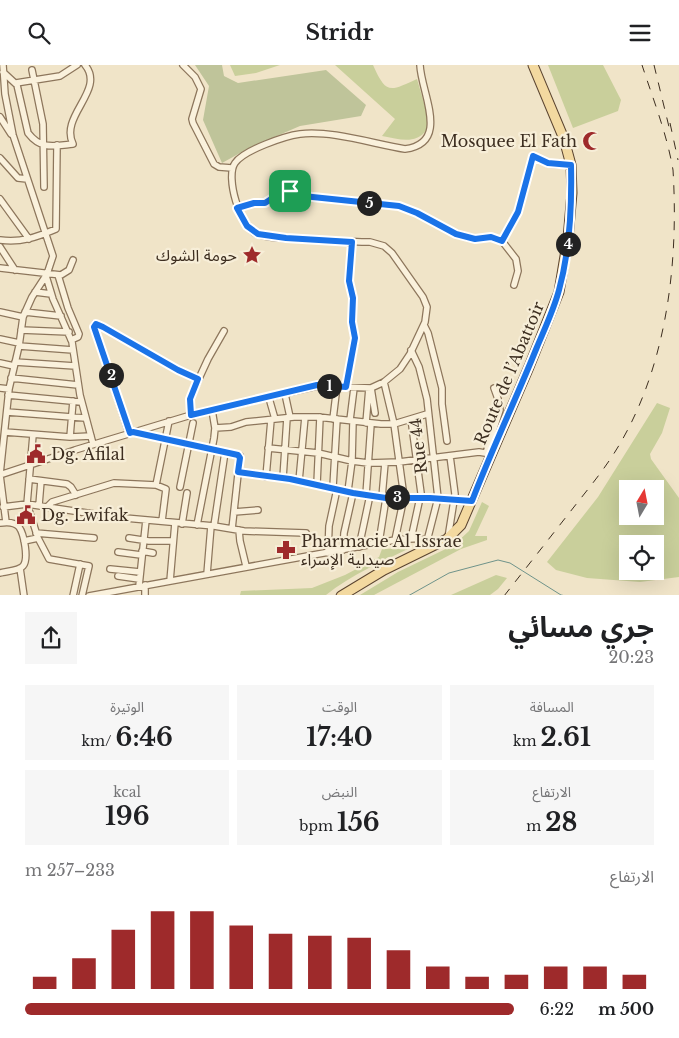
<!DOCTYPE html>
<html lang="ar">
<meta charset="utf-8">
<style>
body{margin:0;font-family:"Libre Baskerville","Noto Sans Arabic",serif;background:#f6f6f6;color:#202124;direction:rtl;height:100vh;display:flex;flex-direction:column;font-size:19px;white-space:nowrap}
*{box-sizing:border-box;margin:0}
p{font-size:16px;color:#757577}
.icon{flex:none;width:28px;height:28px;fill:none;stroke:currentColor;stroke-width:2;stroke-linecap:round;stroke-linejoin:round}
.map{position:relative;height:530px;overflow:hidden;direction:ltr}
.sheet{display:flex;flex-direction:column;background:#fff;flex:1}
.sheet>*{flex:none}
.needle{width:32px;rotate:10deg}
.fabs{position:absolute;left:619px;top:415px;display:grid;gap:10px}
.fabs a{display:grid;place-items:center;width:45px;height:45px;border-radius:0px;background:#fff;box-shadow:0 5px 20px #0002;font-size:25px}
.pin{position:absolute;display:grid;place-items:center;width:42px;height:42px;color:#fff;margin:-21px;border-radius:10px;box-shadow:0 2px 8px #0006}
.km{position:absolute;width:25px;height:25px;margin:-12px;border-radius:50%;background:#222;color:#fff;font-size:14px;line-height:25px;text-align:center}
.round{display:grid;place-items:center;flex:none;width:52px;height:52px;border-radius:0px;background:#f6f6f6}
.overview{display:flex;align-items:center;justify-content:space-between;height:85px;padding:0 25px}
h1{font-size:28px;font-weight:700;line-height:38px}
.stats{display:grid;grid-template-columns:repeat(3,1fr);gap:8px;height:85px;padding:5px 25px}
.stats div{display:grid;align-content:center;border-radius:0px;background:#f6f6f6;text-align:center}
.stats b{font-size:25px;font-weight:700}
.stats small{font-size:14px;font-weight:400}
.stats p{font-size:14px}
.chart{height:140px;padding:10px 25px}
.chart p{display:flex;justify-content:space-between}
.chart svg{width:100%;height:90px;margin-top:5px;stroke:#9e2a2b;stroke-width:6}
ul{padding:0 25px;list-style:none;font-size:16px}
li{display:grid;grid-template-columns:80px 60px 1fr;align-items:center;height:38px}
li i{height:12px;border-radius:6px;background:#9e2a2b}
header{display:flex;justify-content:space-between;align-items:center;height:65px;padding:0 25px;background:#fff;font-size:22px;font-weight:700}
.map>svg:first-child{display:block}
</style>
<header><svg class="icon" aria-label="menu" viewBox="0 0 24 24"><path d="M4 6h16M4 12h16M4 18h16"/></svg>Stridr<svg class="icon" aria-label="search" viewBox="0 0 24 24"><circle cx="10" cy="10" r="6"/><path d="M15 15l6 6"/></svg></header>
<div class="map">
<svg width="679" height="531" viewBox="0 0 679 531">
<rect width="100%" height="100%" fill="#f0e4c8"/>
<path fill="#c9cf9b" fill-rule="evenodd" d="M230,0H280L256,8L235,11Z
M335,0H373C386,29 389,27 417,14L428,52L427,65C414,80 400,74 382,71L395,54Z
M548,0H603L621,35L618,46L573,63Z
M657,338L670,343L662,368L650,389L651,394L679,433V512L640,517L587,513L556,505L547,497L598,432ZM628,424H655V451H628ZM628,479H655V506H628Z
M482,437L489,441L475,471H487V475L461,484L374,530H360L398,507L454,480L469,466Z
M410,483C381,497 351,510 326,530H240L241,526L312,523L345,510L379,492L382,484Z
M496,510L507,513L498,524L490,530H451Z"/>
<path fill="#bfc49a" d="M195,0H222L224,11L238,18L326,5L366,40L361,51L300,61L251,82L222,98L203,55L209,21Z"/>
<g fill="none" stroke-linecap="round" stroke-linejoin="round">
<path stroke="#6f938a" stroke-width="1" d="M408,531L449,508L498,495L510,498L561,530L566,531"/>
<g stroke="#8d765c" stroke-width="8">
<path id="minor" d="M183,0L195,12L201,24L192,54L193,58L214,99L219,102L232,103
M32,5L43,59L44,122
M3,7L17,20L28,68C41,85 54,81 73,79C59,51 106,25 85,0
M16,18L60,11L77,0
M0,52L11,69
M0,93L18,113L27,114
M0,134L29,174
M237,143L254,138H265L285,125L303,131L399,141L417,148L456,169L475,174L491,172L502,176L516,194L518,206L514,220
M0,175C21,178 37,172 56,164L57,80
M502,176L518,147L533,91L549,99L571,100
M0,182L15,205
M0,203L61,210L69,205L73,195
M58,210L68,243L79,269L78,272L71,275
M46,211L53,234L72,277L80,330L93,379
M35,227L51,229
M0,247L23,252
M25,247L61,251
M424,260L428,268L442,323V339L447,376
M21,265L69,267
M0,274L19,278
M19,281L73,285
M411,285L419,302L427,334L438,433L427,476
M15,297L75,301
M0,298L14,301
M11,313L78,320
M384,317L394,359L404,432L395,475
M346,322L355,276L352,257L353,233L349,216L352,177
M0,323L9,324
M371,323L375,348
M285,329L290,352
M8,330L81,337
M269,333L275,354
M7,347L85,353
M191,350L190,333L208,294L224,266
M333,354L337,321
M350,355L354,323
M366,358L369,323
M215,363L231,362L246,357L294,352H318L381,359H394L427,349
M5,367L70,372L91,371
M133,367L240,391L232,464
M129,368L94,261L95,259L103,262L178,305L198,314
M33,370L27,439L38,473L49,494L89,501L82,531
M70,372L73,336
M268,383L318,388L352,396L368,398L399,397L479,387L491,389
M486,388L500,345L498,334L494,323
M238,407L290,414L353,428L386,433L421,432L472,437
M0,409L9,324L19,281L23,252L32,232L47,209L53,191L13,70L5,29L3,0
M0,410L75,385L191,350L317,321L371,323L384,317L400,304L410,289L425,257L427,242L423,232L392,188L384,181L370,177C348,177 325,175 302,174C288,173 270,174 257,169C240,162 225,112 235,98C244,85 285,71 300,69C331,65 374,79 405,84C451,78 421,28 420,0
M0,410L6,457
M266,412L271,355
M283,413L287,353
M29,414L67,419L71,422L76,430
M299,416L305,352
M317,419L320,352
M156,420L169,356
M180,422L193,358
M333,422L337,354
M348,426L352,396L353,356
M366,430L371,359
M382,432L385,398
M39,440L41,416
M48,441L52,437L114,418L156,420L166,424L162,456
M3,442L27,439L114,452L214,461L244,466L306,468
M234,447L258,445
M0,458C6,457 14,456 19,462C24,469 29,494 23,501C19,506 6,506 0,508
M182,459L187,428
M197,460L214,373L215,363L212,345
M214,461L225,387
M239,465L240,476L246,501
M36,468L94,473
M129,473L149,476H173
M448,473L455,429L450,391
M411,474L421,428L411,354
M24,476L38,473
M379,478L386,433
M359,482L370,430
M343,485L344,468L353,428
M142,486L153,488
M118,487L141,490
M328,488L329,461L337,424
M20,503L24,531
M110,504L140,507
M207,509L211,461
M118,511L139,514
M170,516L175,458
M139,521L146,455
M73,531L80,499
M89,531L395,475C408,474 426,471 436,480
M145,531V520"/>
</g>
<g stroke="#5b4430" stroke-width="11">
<path id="primary" d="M341,531L384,505L447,474L461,460L529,302L559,227L568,173L572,128L571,100L564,74L533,0"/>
</g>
<use href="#minor" stroke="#faf1dc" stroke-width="5.5"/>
<use href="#primary" stroke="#f3d9a0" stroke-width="9"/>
<path stroke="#3d2e20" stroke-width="1" stroke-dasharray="9 9" stroke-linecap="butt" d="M654,0L670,66
M670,58L678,95
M504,531C526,503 548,475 570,447C584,429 600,410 613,390C666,308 679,201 673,105C667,69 653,34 642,0"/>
</g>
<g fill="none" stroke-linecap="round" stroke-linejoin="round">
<g stroke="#fff" stroke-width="10">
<path id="route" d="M533,91L548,98L571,100C572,142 570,185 559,225C554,244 545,263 537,282C516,334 492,384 472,436L430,433H386L353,428L290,414L238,407L240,393L238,390L133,367L130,368L94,262L96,259L103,262L178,305L198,314L190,334L191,350L317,320L346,322L355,273L352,257L353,233L349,216L352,177L286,173L258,169L247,161L237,143L254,138H265L285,125L303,131L399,141L417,148L456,169L475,174L491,172L502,176L518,147Z"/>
</g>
<use href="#route" stroke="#1a73e8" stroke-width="6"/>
</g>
<defs>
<g id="mosque-bare" transform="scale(1.5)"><path d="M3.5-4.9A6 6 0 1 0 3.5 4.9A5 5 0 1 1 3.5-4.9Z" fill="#9e2a2b" stroke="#f7eed8" stroke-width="2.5" paint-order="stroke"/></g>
<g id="sight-bare" transform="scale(1.5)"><path d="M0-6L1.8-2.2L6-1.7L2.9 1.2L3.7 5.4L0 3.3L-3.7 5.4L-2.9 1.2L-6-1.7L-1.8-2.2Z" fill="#9e2a2b" stroke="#f7eed8" stroke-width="2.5" paint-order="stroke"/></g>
<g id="civic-bare" transform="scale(1.5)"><path d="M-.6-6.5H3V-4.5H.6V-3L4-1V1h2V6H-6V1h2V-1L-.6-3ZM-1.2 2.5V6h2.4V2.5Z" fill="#9e2a2b" stroke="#f7eed8" stroke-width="2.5" paint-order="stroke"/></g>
<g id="pharmacy-bare" transform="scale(1.5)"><path d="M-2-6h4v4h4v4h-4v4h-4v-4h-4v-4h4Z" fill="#9e2a2b" stroke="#f7eed8" stroke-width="2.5" paint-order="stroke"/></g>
</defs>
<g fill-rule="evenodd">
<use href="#mosque-bare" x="592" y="76"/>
<use href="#sight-bare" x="252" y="190"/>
<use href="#civic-bare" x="36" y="389"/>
<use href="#civic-bare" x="26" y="450"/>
<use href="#pharmacy-bare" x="286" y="485"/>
</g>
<g text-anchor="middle" stroke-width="4.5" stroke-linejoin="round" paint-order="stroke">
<g font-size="16" fill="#3d2e20" stroke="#f7eed8" text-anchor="start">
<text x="577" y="82" text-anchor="end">Mosquee El Fath</text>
<text x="237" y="196" text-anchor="end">حومة الشوك</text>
<text x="51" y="395">Dg. Afilal</text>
<text x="41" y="456">Dg. Lwifak</text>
<text x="301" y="482">Pharmacie Al Issrae<tspan x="301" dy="18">صيدلية الإسراء</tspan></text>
</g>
<g font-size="16" fill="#3d2e20" stroke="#f7eed8">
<text transform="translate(509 308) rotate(-67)" y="6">Route de l’Abattoir</text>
<text transform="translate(418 381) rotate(-97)" y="6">Rue 44</text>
</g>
</g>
</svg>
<div class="fabs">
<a><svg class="needle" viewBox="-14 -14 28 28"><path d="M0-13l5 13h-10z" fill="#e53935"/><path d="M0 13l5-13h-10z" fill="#757577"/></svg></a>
<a><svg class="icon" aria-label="locate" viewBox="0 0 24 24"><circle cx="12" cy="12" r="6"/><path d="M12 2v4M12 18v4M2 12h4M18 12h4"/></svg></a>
</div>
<div class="pin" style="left:290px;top:126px;background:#1e9e55"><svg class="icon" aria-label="arrive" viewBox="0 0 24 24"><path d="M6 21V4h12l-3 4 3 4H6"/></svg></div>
<b class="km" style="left:329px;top:321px">1</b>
<b class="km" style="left:111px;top:310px">2</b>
<b class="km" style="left:397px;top:432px">3</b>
<b class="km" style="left:568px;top:179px">4</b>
<b class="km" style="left:369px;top:138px">5</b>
</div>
<section class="sheet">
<div class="overview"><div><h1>جري مسائي</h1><p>20:23</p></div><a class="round"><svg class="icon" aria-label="share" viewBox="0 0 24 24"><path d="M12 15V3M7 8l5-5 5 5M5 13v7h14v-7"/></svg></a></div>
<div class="stats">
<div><p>المسافة</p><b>2.61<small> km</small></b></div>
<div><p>الوقت</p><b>17:40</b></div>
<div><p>الوتيرة</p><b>6:46<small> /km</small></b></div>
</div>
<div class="stats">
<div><p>الارتفاع</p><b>28<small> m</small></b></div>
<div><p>النبض</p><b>156<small> bpm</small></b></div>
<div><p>kcal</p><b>196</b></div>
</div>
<div class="chart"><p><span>الارتفاع</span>233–257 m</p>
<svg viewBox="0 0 160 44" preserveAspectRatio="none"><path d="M5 44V38M15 44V29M25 44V15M35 44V6M45 44V6M55 44V13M65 44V17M75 44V18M85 44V19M95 44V25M105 44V33M115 44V38M125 44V37M135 44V33M145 44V33M155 44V37"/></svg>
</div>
<ul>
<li><b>500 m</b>6:22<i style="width:100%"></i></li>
</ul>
</section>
